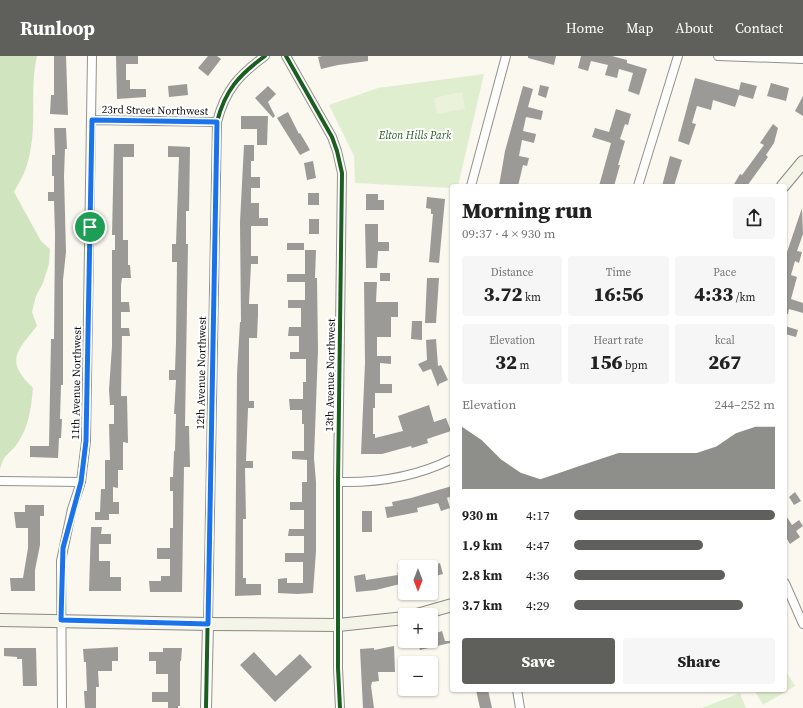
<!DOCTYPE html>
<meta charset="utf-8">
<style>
body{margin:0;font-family:"Source Serif 4",serif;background:#f6f6f6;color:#222;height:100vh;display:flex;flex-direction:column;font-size:15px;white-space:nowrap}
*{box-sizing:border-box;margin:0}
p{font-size:13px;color:#767676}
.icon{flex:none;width:22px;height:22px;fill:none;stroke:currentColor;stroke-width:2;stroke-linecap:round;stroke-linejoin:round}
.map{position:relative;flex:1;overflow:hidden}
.sheet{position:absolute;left:450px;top:128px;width:337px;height:508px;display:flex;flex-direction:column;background:#fff;border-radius:4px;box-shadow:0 1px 3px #0004}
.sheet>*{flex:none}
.needle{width:26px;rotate:180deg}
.controls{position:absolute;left:398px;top:504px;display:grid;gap:8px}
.controls a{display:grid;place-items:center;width:40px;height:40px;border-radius:4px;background:#fff;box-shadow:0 1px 3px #0004;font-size:20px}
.pin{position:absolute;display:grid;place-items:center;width:34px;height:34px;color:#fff;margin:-17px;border:2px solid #fff;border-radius:50%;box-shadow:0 1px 4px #0007}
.round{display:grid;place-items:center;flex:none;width:42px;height:42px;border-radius:4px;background:#f6f6f6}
.summary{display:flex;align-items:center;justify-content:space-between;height:68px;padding:0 12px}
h1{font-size:22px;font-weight:800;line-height:30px}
.stats{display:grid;grid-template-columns:repeat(3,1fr);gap:6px;height:68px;padding:4px 12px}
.stats div{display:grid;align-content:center;border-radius:4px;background:#f6f6f6;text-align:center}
.stats b{font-size:20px;font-weight:800}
.stats small{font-size:11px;font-weight:400}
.stats p{font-size:11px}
.chart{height:112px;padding:8px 12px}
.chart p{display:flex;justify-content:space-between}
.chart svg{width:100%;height:72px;margin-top:4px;fill:#5f5f5b;opacity:.7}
.cta{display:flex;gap:8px;margin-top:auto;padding:8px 12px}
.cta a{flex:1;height:46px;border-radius:4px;background:#5f5f5b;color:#fff;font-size:16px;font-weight:800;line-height:46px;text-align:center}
.cta a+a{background:#f6f6f6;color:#222}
ul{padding:0 12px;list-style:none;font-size:13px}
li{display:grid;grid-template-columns:64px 48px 1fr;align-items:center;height:30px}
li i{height:10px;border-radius:5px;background:#5f5f5b}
header{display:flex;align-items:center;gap:24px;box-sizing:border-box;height:56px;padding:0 20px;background:#5f5f5b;color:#fff}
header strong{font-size:19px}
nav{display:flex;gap:22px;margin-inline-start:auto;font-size:14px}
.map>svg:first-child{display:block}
</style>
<header>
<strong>Runloop</strong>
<nav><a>Home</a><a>Map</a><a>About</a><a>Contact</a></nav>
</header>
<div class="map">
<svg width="803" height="652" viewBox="0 0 803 652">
<rect width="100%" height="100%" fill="#faf8ef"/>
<path fill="#e0eed0" d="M484,18L458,130H452V132L355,127L354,100L329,49L378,32Z
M785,614L795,630L763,649L754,634H785Z
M740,637L746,652H702Z"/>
<path fill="#d0e5bf" d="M0,0H37C29,34 38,71 28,105C26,116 19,126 14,136L41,185L50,193L49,208L43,227L36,240L32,256L37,270C16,296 5,305 33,332C31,353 29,371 17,388C8,400 5,396 0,413Z"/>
<path fill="#eaf2da" d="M462,36L465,53L437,58L434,42Z"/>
<path fill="#9c9a96" d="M54,0H66L68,59L50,58L51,39H54Z
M116,0H138V8H126V24H130V33H146V41L117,43Z
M208,0H217L221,3L208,20L198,12Z
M322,0H368V5L338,9L321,13L318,1Z
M528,0H556L554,9L528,2Z
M581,0H612L627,4V7L647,13L639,39L628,35L633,17L619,13L617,22L605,19L608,9L591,5L588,15L578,12Z
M695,22L739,34L741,26L757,30L753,43L739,39L735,51L713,44L711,54L697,50L692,67L696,68L689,89L678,85Z
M771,27L789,32L786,45L767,40Z
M187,28L188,39L169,41L168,30Z
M540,29L549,31L546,42L538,39Z
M268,30L276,38L268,46L275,60L273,62L255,42Z
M523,30L533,33L528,51L543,55L541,64L526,61L523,75L536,78L534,87L522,84L519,100L529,102L527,110L523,109L518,130H499L505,95Z
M803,40V60L795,55Z
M616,53L631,58L628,69L625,68L620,83L625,85L618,109H620L614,130H599L611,87L592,81L595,72L609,76Z
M288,56L299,78L300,77L310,94L300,99L277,62Z
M241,60H268L267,89H257V73H241Z
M773,68L778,72L774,87L766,99L768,101L747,130H733L740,118L742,119L764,89L760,87Z
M54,72H66L67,93H65L64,120L66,196L63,224V329H61L60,363H62L61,382H59L58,402L30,401V390H49L51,283H54L55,178L54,145H48V136H54V120H52V99H55Z
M114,88H134V101H123V184H128V209H130L131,222H122L121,229V246H129L130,256H121V272H129L130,280H122L121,340H127L128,387L123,386V414H118V432L113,431V446H119V458H109V464H95V456H100L101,433H105V404H110L109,368H114V349H110L109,334L112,290V194H115V179H112Z
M244,89H254V105H251V121H260V132H251V147H259V162H268V170H251V200H258V208H251L249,248H258V259L257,282H249V345H254V352H248L246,405H253V412H245L246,463H243V522H246V528H261V539L235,540L237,318L240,266H241L240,166Z
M168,90L190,91L189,155H186V188H188L185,370H189L190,411H184L182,536H150L149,525H161V520H170V503H157V492H170V472H173V435H170V421H173L174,395H175L176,358H174L176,324H169V314H175L176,287L177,206H172V188H176L179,101H168Z
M670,100L682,104L674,130H662Z
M313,105L316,122L307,124L304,107Z
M308,137H319V149H308Z
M366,138H378V144H384V154H366Z
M427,141L445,143L439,207L429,206L433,158H431V153L426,152Z
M802,152L803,178L797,195L802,196L799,207L795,205L791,219L797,221L791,243L803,247V257L789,253L788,258H785V202Z
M309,163H319V178H309Z
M365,168H378V186H389V195H378L377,212H366Z
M287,187H304V194H287Z
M305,194H316L315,222H317L318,294L314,402L316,426V495L313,537L297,538L278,537V523L287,522V527H303V506H285V497H304V480H288L289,473H304V454H290V446H302V426H307V404L292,403V395H304V368H302V354H290L289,343H303V326H306V303H290V296H299V280H288L289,271H301V252H288V244H305V226H287V218H305Z
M380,217H390V225H380Z
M427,222H439L436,267H425Z
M364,226H377L376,246H398V261H391V281H377V300H391V308L380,307V328H392V337H375V352H373V378H375V382L403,375L398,360L429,349L434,366L446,362L451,375L427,383L428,387L412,392L411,390L382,398H361L365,307Z
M412,265H422V284L411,283Z
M785,270L798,274L796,281L785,278Z
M436,283L438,310L441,309L448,324L439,328L438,331L431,313L423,316L418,308L427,304L426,284Z
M452,430V440L447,442L450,452L441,455L438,447L417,452L418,456L387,462L385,451L393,450L392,446L411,442Z
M795,436L801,445L794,449L789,441Z
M25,449H44V460H40V489L35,514V535H11L10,522H23L28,492V472H16L14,456H25Z
M362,455H372V476H362Z
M785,458L792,469L799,464L803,470L796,475L800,481L790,488L785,480Z
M91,471H102L101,478H111V488H99V505H110V521H121V535H89Z
M440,507L443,518L431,521V510Z
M405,515V537L402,538L400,528L376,534L356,536L354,520L365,518L366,524L398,519L397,517Z
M442,575L445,585H450V587L420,594L417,585H431V579Z
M394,590L395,616H378L379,625L372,626L371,630L374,652H363L360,593L374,592V594Z
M118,591V605H112V615H98L99,631H96V652H85L84,635H87L86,606H84L83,593Z
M4,592H36L37,630H23L22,603H17V601L4,600Z
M163,592H182L181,605H180V650H178V652H168V646H152V636H168V618H156V605H149V596H163Z
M254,596L276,620L300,598L312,611L275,646L240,609Z
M476,634H488L492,652H480Z"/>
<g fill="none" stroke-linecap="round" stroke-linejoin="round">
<g stroke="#93928e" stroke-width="10">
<path id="minor" d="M286,0L332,81L337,95L342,117L338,426V612L340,652
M718,0L803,3
M92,64L217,66
M471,130L506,0
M638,130L678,0
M0,425L81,426
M338,426C378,427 416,421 452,403
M785,527L803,568
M208,568L217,66C225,34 239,19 265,0
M517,634L520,652
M62,652L61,505L72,453L81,426L86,385L92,0"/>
</g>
<g stroke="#93928e" stroke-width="12">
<path id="tertiary" d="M206,652L208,568"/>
</g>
<g stroke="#8a8985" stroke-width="14">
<path id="secondary" d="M783,130L803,106
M417,559L452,549
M0,564L208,568L338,569L405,562"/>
</g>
<use href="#minor" stroke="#fefefd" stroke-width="8"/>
<use href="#tertiary" stroke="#fefefd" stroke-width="10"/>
<use href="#secondary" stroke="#f4f4e8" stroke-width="12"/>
<g stroke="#fff" stroke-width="6">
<path id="cycleway" d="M286,0L332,81L337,95L342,117L338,426V612L340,652
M206,652L217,66C225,34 239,19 265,0"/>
</g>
<use href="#cycleway" stroke="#1b5e20" stroke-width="4"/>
</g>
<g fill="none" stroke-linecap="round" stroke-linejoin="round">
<g stroke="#fff" stroke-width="8">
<path id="route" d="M92,64L217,66L208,568L61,564L63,492L81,426L86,385Z"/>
</g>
<use href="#route" stroke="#1a73e8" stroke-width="5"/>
</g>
<g text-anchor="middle" stroke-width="4" stroke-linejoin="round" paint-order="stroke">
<g font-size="11" fill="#0c0c0c" stroke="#fff">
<text transform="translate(155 54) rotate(1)" y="4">23rd Street Northwest</text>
<text transform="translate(201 317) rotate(-89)" y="4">12th Avenue Northwest</text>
<text transform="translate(330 319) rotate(-89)" y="4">13th Avenue Northwest</text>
<text transform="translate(76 327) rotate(-89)" y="4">11th Avenue Northwest</text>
</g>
<g font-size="11" font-style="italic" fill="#275f20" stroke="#fff">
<text x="415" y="83">Elton Hills Park</text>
</g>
</g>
</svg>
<div class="controls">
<a><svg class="needle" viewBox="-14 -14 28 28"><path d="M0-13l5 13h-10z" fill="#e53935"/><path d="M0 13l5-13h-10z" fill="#767676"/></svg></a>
<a>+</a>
<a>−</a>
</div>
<div class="pin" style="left:90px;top:171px;background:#1e9e55"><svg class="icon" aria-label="arrive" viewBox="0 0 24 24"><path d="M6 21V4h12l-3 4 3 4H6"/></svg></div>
<section class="sheet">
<div class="summary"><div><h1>Morning run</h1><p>09:37 · 4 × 930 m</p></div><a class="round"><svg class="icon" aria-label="share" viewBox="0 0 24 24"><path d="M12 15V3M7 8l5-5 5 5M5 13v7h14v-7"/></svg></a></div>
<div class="stats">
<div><p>Distance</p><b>3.72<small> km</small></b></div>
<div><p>Time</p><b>16:56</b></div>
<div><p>Pace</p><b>4:33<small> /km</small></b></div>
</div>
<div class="stats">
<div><p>Elevation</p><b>32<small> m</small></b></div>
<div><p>Heart rate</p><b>156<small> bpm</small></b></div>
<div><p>kcal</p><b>267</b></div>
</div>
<div class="chart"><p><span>Elevation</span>244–252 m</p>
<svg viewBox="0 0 160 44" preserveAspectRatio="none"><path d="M0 44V6L10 14L20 26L30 34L40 38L50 34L60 30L70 26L80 22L90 22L100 22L110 22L120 22L130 18L140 10L150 6L160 6V44z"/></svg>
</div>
<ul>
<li><b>930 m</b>4:17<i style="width:100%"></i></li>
<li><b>1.9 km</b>4:47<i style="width:64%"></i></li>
<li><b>2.8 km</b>4:36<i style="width:75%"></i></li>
<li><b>3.7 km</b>4:29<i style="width:84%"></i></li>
</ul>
<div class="cta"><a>Save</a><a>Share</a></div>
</section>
</div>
